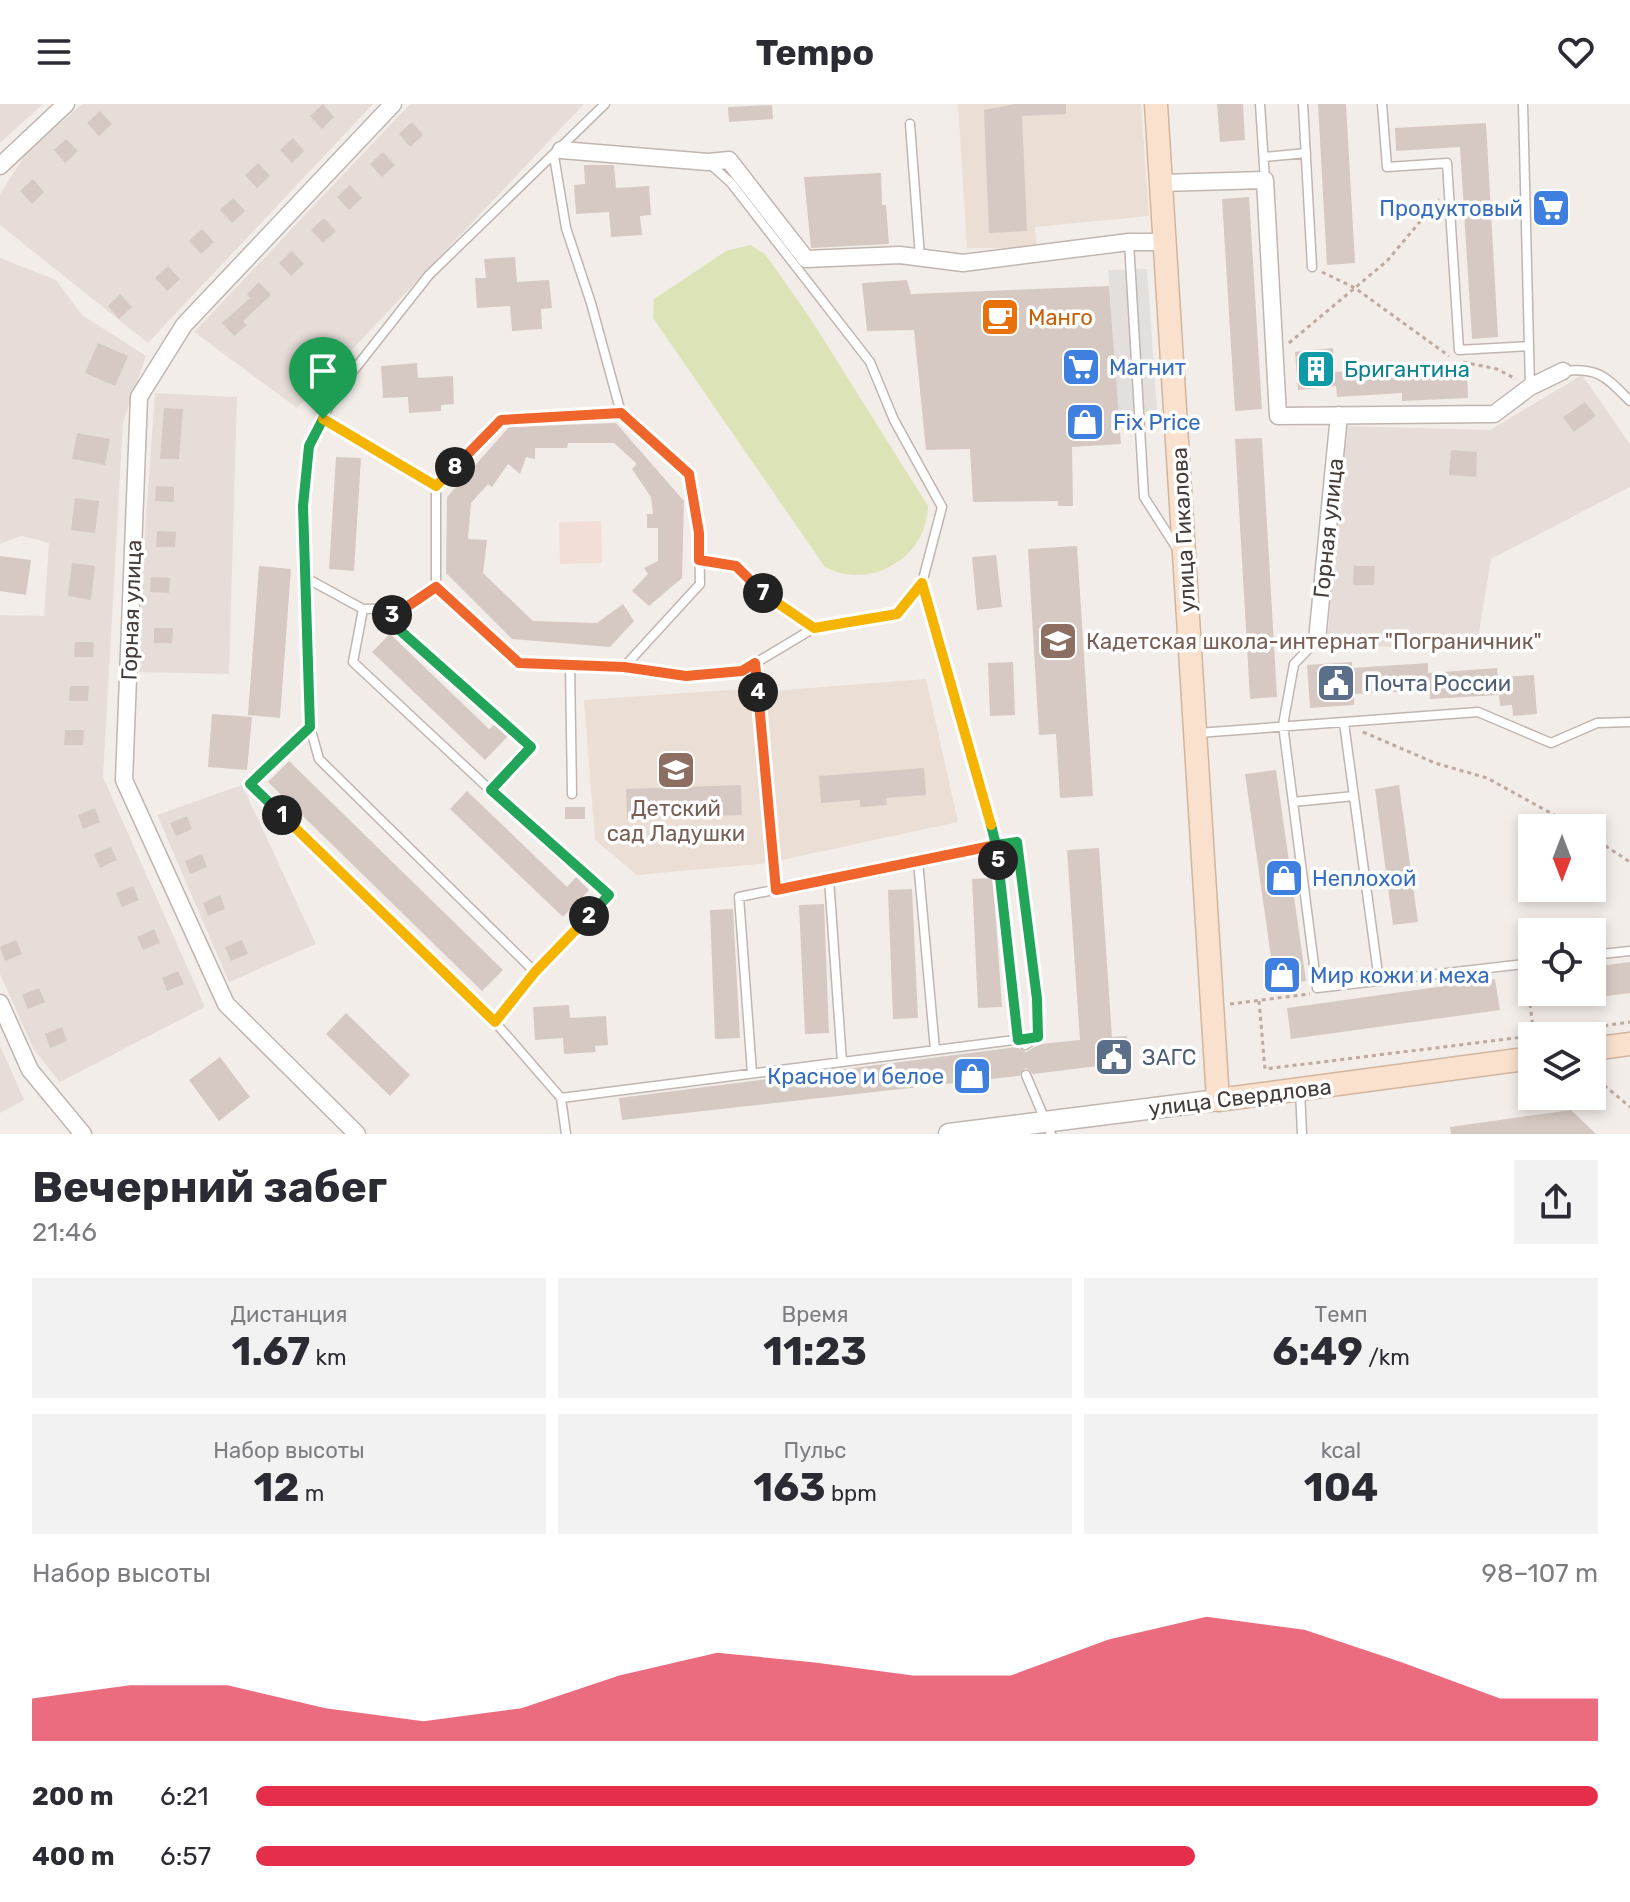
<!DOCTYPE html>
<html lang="ru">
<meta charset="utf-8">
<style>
body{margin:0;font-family:Rubik,sans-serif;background:#f2f2f3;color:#2b2b33;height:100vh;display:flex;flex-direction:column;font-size:30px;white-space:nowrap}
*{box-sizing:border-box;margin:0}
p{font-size:26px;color:#7c7c81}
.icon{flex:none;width:44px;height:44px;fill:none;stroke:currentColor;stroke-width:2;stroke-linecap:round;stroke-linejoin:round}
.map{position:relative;height:1030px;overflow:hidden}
.side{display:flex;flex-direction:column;background:#fff;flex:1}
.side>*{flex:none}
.needle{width:52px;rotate:180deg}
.tools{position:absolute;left:1518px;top:710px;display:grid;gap:16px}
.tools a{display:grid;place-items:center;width:88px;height:88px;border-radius:0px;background:#fff;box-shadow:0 4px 12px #0003;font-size:40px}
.pin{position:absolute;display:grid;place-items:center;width:68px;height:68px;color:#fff;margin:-82px -34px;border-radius:50% 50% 50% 0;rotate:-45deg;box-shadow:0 0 8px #0007}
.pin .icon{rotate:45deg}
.km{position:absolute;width:40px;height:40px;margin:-20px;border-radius:50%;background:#222;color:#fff;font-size:22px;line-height:40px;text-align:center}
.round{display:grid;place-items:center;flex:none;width:84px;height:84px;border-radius:0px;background:#f2f2f3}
.summary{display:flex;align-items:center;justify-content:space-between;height:136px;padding:0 32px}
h1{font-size:44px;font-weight:700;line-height:60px}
.figures{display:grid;grid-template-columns:repeat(3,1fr);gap:12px;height:136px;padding:8px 32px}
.figures div{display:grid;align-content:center;border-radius:0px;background:#f2f2f3;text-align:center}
.figures b{font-size:40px;font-weight:700}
.figures small{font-size:22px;font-weight:400}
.figures p{font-size:22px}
.chart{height:224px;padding:16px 32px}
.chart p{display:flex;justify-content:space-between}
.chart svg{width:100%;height:144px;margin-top:8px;fill:#e52f4a;opacity:.7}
ul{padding:0 32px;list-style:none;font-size:26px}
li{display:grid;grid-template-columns:128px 96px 1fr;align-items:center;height:60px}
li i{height:20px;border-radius:10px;background:#e52f4a}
header{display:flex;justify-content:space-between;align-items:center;height:104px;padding:0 32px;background:#fff;font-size:36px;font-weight:700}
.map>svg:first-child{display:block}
</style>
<header><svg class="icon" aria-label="menu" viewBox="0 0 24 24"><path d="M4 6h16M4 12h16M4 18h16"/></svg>Tempo<svg class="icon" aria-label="heart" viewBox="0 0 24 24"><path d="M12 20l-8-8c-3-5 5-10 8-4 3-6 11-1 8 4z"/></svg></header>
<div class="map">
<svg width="1630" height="1030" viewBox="0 0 1630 1030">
<rect width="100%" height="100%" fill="#f3ede9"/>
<path fill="#e6ddd8" d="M0,0H43L0,39Z
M82,0H373L148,239L0,121V90L25,51Z
M410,0H584L297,304L194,228Z
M0,154L56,176L82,211L146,252L123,319L103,673L205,903L60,978L34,946L0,870V511L44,512L49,439L22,432L0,440Z
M1582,271L1630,340V383L1491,455L1476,547L1327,540L1346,322L1490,326Z
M155,289L237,293L229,570L135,568Z
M242,681L316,840L229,878L157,711Z
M0,941L24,996L0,1009Z"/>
<path fill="#f2ded7" d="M601,417L602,459L560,460L559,418Z"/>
<path fill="#ebded5" d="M958,0H1141L1149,112L1035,123L1037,144H967Z
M926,575L958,718L777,757L760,588Z
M758,584L769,759L637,771L595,736L584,596Z"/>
<path fill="#dce3b6" d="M750,141L765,150L810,214L928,402C927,454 870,487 825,463L653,214L654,195L726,147Z"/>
<path fill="#e2dfdd" d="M1147,165L1157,308L1118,309L1108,166Z"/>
<path fill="#d6c9c3" d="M323,0L334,13L322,25L310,12Z
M1014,0H1066V10L1022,12L1027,127L989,129L984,6Z
M1217,0H1243L1245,36L1220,38Z
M1318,0H1346L1355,159L1327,161Z
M772,1L773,15L729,18L728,3Z
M100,7L112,20L99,32L87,19Z
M412,18L423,31L410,43L399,30Z
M1486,19L1498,233L1472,235L1460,43L1396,47L1395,24Z
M293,34L304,47L292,59L280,46Z
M66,35L78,47L65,59L54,46Z
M383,48L395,61L382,73L370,60Z
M258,59L270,72L257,84L245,71Z
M584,61H614L616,84L649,82L651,111L640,112L642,131L611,133L609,108L576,110L574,81L585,80Z
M881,69L882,101H886L889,140L811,144L804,73Z
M33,75L44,88L32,100L20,87Z
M350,81L362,94L349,106L337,93Z
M1249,93L1262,305L1235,307L1222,95Z
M233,94L245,107L232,119L220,106Z
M1542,94H1559V113H1542Z
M324,114L336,127L323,139L311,126Z
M202,125L214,138L201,150L189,137Z
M292,147L304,160L291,172L279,159Z
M515,153L517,178L549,176L552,204L541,205L542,225L512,227L510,202L477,204L475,174H486L484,155Z
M168,162L180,175L167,187L155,174Z
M907,176L911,190L1109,182L1121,340L1072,343L1073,402H1058V397L973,398L970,345L926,346L914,226L867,227L862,179Z
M259,178L271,191L243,217L247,221L234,232L222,219L250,194L247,190Z
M120,190L132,203L119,215L108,202Z
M98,239L128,252L115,282L85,269Z
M1333,244L1335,268L1399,264V271L1467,267L1468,294L1402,297V289L1337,293L1336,282L1298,286L1295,248Z
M417,259L418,274L453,272L454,300L441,301V307L409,309L408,293L383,294L381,262Z
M1585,298L1596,312L1574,328L1563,313Z
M164,304L183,305L179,355H160Z
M616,319L684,397L682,474L649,502L632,487L648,470L644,464L658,457V424H647V410H653L651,393L632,365L637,360L614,339H568L567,344H535V355L526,353L520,370L508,360L492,383L488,380L471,399L468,435L487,436L483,469L533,517L597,519L623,500L634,517L610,543L512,535L446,469L447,393L509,323Z
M77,329L110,335L105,361L72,355Z
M1262,334L1277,593L1250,595L1235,335Z
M1451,346L1477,348L1476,373L1449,371Z
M336,353L361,354L354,467L329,465Z
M156,382L174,383V398L155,397Z
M75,394L99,397L95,429L71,426Z
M157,427L176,428L175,443H156Z
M1077,442L1093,692L1060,694L1056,630L1039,631L1028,445Z
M996,451L1002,503L977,506L972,453Z
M0,452L31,456L26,491L0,487Z
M72,459L95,462L91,496L68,492Z
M259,462L291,465L280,614L248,611Z
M1354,462H1375L1374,481H1353Z
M151,473L170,474L169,489L150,488Z
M154,524H173L172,539H154Z
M390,530L489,625L495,620L508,632L485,656L372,548Z
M75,538H94L93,553H74Z
M1013,558L1015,611L990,612L988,559Z
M1352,558V564L1428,559V569L1497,564L1498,573L1534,571L1537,610L1513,612L1512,601L1500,602L1499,591L1430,595V586L1354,590V601L1310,604L1307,561Z
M70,582H89L88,597H69Z
M212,610L252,613L247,666L208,663Z
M65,626H84L83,641H64Z
M289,657L503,866L482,887L268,678Z
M924,664L926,691L886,694L887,701L860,703V696L821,699L819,672Z
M1276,666L1306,877L1275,881L1245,670Z
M741,681L742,711L627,715L626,685Z
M1399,681L1418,818L1393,821L1375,685Z
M467,687L567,783L576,773L589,786L563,813L450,705Z
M565,703H585V715H565Z
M95,704L100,718L83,725L78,711Z
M187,712L192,725L176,732L170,719Z
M111,743L117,756L100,764L94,750Z
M1099,744L1112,933L1127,932L1130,958L1033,970L1026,964L1019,972L622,1016L619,994L1017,943L1026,948L1040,940L1080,936L1067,746Z
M202,750L207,763L190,770L185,757Z
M993,774L1002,903L978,904L972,775Z
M133,782L139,796L122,803L116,789Z
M912,785L918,914L893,915L888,786Z
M220,791L225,805L208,812L203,799Z
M824,800L829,929L805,930L799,801Z
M733,805L740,934L715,935L710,806Z
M154,825L160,839L143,846L137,833Z
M16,836L22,850L5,857L0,843Z
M242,836L248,850L231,857L225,843Z
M1630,858V889L1592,894V863Z
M178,867L184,880L167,887L162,874Z
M1495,875L1500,906L1291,935L1287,904Z
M39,884L45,898L28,905L22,891Z
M1535,888H1577L1578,895L1536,901Z
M569,901L570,914L606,912L608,941L595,942L596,948L564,950L563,934L535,936L533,903Z
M346,909L410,971L390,992L326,930Z
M62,923L67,937L50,944L45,930Z
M220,953L250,993L219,1017L189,976Z
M1571,1006L1596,1030H1451L1450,1023Z"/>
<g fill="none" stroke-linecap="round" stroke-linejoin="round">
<g stroke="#c1b5b0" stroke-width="11">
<path id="service" d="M1260,0L1265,76
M1303,0L1312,163
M1382,0L1387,63L1447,59L1459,246L1529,242
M1523,0L1530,283
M910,20L920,153
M554,52L566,124L591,199L621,309L689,370L699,429L700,480L624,563L519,559L436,483V382L501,316L621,309
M1264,53L1306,49
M709,59L731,79L870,258L894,316L942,403L922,479L996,741L1017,738L1037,895L1038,933
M1129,138L1144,393L1176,443
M1563,267C1599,263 1606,273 1630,297
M323,315L436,382
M699,456L736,462L773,499L814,524L897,510L922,479
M308,475L363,505L405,504L436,483
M363,505L353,558L561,752L609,791L535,868L495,918L561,994L566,1030
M390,505L395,522L531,643L491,686
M1317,536L1294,560L1283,621L1317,884L1532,859
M755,559L776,786
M570,561L572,690
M624,563L686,572L742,567L814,524
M1344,619L1379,877
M310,623L250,680L495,918
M1198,629L1478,608L1551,639L1597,619L1630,618
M1293,698L1354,692
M918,757L935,946
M829,775L842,958
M1592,851L1630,847
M535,868L319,655L310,623L303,402L309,342L335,290L429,171L605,0
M752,969L739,793L996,741L1018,936
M1026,971L1051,1030
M1300,986L1302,1030
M561,994L1038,933L1025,941"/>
</g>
<g stroke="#c1b5b0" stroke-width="19">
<path id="minor" d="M561,46L708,58L729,56L806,155L900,151L963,159L1129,138H1163
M0,62L66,0
M1161,79L1265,76L1278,312L1494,310L1530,283L1563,267
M1317,536L1339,311
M0,899L30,966L83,1030
M357,1030L226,900L124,676L139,293L184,221L393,0"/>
</g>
<g stroke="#c1b5b0" stroke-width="23">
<path id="tertiary" d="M949,1030L1218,996"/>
</g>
<g stroke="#d1b59f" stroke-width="25">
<path id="secondary" d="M1156,0L1218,996L1532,954
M1592,945L1630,940"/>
</g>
<path stroke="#beaa9f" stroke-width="3" stroke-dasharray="4 4" stroke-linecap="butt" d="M1322,168L1355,184L1449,252
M1289,239L1387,157L1439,95
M1463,258L1497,265L1516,275
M1363,628L1435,659L1487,674L1578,724
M1592,733L1630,758
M1528,884L1534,932
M1259,897L1265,965L1532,932
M1230,900L1310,890
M1533,932L1630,918
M1592,971L1630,1003"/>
<use href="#service" stroke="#fff" stroke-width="8"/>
<use href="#minor" stroke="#fff" stroke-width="16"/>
<use href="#tertiary" stroke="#fff" stroke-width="20"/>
<use href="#secondary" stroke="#f9e1cd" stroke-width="22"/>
</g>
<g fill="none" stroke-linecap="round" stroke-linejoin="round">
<g stroke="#fff" stroke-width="16">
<path id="split-1" d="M282,711L250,680L310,623L303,402L309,342L323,315"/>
</g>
<g stroke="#fff" stroke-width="16">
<path id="split-2" d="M282,711L495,918L535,868L589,812"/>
</g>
<g stroke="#fff" stroke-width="16">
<path id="split-3" d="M392,511L395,522L531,643L491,686L609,791L589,812"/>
</g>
<g stroke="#fff" stroke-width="16">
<path id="split-4" d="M392,511L390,505L405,504L436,483L519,559L624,563L686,572L742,567L755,559L758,588"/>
</g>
<g stroke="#fff" stroke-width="16">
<path id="split-5" d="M758,588L776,786L996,741L998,756"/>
</g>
<g stroke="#fff" stroke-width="16">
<path id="split-6" d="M991,721L996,741L1017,738L1037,895L1038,933L1018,936L998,756"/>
</g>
<g stroke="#fff" stroke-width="16">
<path id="split-7" d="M763,489L814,524L897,510L922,479L991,721"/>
</g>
<g stroke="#fff" stroke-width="16">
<path id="split-8" d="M455,363L501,316L621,309L689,370L699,429V456L736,462L763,489"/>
</g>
<g stroke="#fff" stroke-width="16">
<path id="split-9" d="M323,315L436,382L455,363"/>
</g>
<use href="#split-1" stroke="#22a559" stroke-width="10"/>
<use href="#split-2" stroke="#f5b400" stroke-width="10"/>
<use href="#split-3" stroke="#22a559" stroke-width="10"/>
<use href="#split-4" stroke="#f0652b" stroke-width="10"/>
<use href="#split-5" stroke="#f0652b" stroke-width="10"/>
<use href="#split-6" stroke="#22a559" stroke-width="10"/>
<use href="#split-7" stroke="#f5b400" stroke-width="10"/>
<use href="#split-8" stroke="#f0652b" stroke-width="10"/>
<use href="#split-9" stroke="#f5b400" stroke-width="10"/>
</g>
<defs>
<g id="supermarket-square" transform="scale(2)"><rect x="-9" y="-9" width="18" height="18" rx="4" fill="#3f7fe0" stroke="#fff"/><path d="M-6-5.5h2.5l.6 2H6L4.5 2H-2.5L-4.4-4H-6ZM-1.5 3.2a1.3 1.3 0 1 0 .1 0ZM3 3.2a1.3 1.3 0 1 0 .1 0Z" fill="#fff"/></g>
<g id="cafe-square" transform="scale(2)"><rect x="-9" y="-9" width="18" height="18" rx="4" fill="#e8710a" stroke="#fff"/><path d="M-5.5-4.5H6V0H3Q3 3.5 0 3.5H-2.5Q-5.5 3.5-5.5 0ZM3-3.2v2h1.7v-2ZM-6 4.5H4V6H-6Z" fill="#fff"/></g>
<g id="building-square" transform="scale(2)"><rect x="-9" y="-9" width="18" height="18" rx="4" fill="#0f9aa8" stroke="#fff"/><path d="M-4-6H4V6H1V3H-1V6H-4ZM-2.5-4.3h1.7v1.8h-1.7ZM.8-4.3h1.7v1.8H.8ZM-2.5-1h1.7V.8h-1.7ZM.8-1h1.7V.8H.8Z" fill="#fff"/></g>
<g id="shop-square" transform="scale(2)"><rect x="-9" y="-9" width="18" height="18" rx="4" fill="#3f7fe0" stroke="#fff"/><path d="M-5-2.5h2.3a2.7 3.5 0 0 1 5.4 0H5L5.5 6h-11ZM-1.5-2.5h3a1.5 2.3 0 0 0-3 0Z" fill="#fff"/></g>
<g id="school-square" transform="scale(2)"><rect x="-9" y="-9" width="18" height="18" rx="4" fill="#8d6e63" stroke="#fff"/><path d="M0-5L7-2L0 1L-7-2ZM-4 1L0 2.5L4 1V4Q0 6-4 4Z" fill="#fff"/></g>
<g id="civic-square" transform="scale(2)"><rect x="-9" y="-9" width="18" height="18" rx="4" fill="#5c6f8a" stroke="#fff"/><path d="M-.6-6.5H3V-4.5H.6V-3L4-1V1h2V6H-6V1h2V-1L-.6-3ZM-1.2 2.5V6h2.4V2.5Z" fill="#fff"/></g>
</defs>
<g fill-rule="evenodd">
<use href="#supermarket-square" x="1551" y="104"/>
<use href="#cafe-square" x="1000" y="213"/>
<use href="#supermarket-square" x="1081" y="263"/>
<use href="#building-square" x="1316" y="265"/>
<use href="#shop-square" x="1085" y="318"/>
<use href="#school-square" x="1058" y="537"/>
<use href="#civic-square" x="1336" y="579"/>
<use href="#school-square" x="676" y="666"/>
<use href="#shop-square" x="1284" y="774"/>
<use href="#shop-square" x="1282" y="871"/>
<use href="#civic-square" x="1114" y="953"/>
<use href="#shop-square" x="972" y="972"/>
</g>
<g text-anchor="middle" stroke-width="7" stroke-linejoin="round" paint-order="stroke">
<g font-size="22" fill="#366cbe" stroke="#fff" text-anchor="start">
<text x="1523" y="112" text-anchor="end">Продуктовый</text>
<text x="1109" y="271">Магнит</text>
<text x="1113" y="326">Fix Price</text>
<text x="1312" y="782">Неплохой</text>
<text x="1310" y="879">Мир кожи и меха</text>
<text x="944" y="980" text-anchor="end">Красное и белое</text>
</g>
<g font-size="22" fill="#c56008" stroke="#fff" text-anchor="start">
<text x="1028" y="221">Манго</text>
</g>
<g font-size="22" fill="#0d838f" stroke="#fff" text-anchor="start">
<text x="1344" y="273">Бригантина</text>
</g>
<g font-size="22" fill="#463c38" stroke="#fff">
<text transform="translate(1328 424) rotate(-84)" y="8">Горная улица</text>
<text transform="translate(1183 426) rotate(-93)" y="8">улица Гикалова</text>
<text transform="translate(131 506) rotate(-88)" y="8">Горная улица</text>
<text transform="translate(1240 993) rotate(-7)" y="8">улица Свердлова</text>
</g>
<g font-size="22" fill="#785e54" stroke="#fff" text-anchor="start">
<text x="1086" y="545">Кадетская школа-интернат "Пограничник"</text>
<text x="676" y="712" text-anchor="middle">Детский<tspan x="676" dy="25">сад Ладушки</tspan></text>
</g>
<g font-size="22" fill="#4e5e75" stroke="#fff" text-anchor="start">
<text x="1364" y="587">Почта России</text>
<text x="1142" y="961">ЗАГС</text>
</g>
</g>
</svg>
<div class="tools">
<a><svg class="needle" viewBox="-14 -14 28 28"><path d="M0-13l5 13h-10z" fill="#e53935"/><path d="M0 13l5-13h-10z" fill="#7c7c81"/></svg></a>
<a><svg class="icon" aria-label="locate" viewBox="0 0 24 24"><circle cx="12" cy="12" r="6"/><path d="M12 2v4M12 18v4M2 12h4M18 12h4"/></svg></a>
<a><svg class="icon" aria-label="layers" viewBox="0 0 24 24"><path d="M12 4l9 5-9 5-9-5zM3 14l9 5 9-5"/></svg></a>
</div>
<div class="pin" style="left:323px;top:315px;background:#1e9e55"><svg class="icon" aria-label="arrive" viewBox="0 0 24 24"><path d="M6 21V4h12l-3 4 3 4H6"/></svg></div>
<b class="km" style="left:282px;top:711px">1</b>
<b class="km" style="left:589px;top:812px">2</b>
<b class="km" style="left:392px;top:511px">3</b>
<b class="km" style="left:758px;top:588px">4</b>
<b class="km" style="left:998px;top:756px">5</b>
<b class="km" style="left:763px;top:489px">7</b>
<b class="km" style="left:455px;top:363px">8</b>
</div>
<section class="side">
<div class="summary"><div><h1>Вечерний забег</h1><p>21:46</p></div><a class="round"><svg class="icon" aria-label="share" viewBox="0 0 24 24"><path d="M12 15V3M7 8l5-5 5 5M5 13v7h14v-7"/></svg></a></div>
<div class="figures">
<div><p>Дистанция</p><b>1.67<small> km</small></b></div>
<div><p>Время</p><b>11:23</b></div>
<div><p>Темп</p><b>6:49<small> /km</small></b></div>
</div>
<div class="figures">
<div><p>Набор высоты</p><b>12<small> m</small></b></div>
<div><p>Пульс</p><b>163<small> bpm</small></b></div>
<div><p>kcal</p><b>104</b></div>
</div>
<div class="chart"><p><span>Набор высоты</span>98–107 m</p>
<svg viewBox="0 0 160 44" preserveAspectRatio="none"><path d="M0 44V31L10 27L20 27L30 34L40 38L50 34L60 24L70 17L80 20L90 24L100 24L110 13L120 6L130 10L140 20L150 31L160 31V44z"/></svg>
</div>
<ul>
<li><b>200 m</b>6:21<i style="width:100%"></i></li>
<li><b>400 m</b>6:57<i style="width:70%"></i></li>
</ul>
</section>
